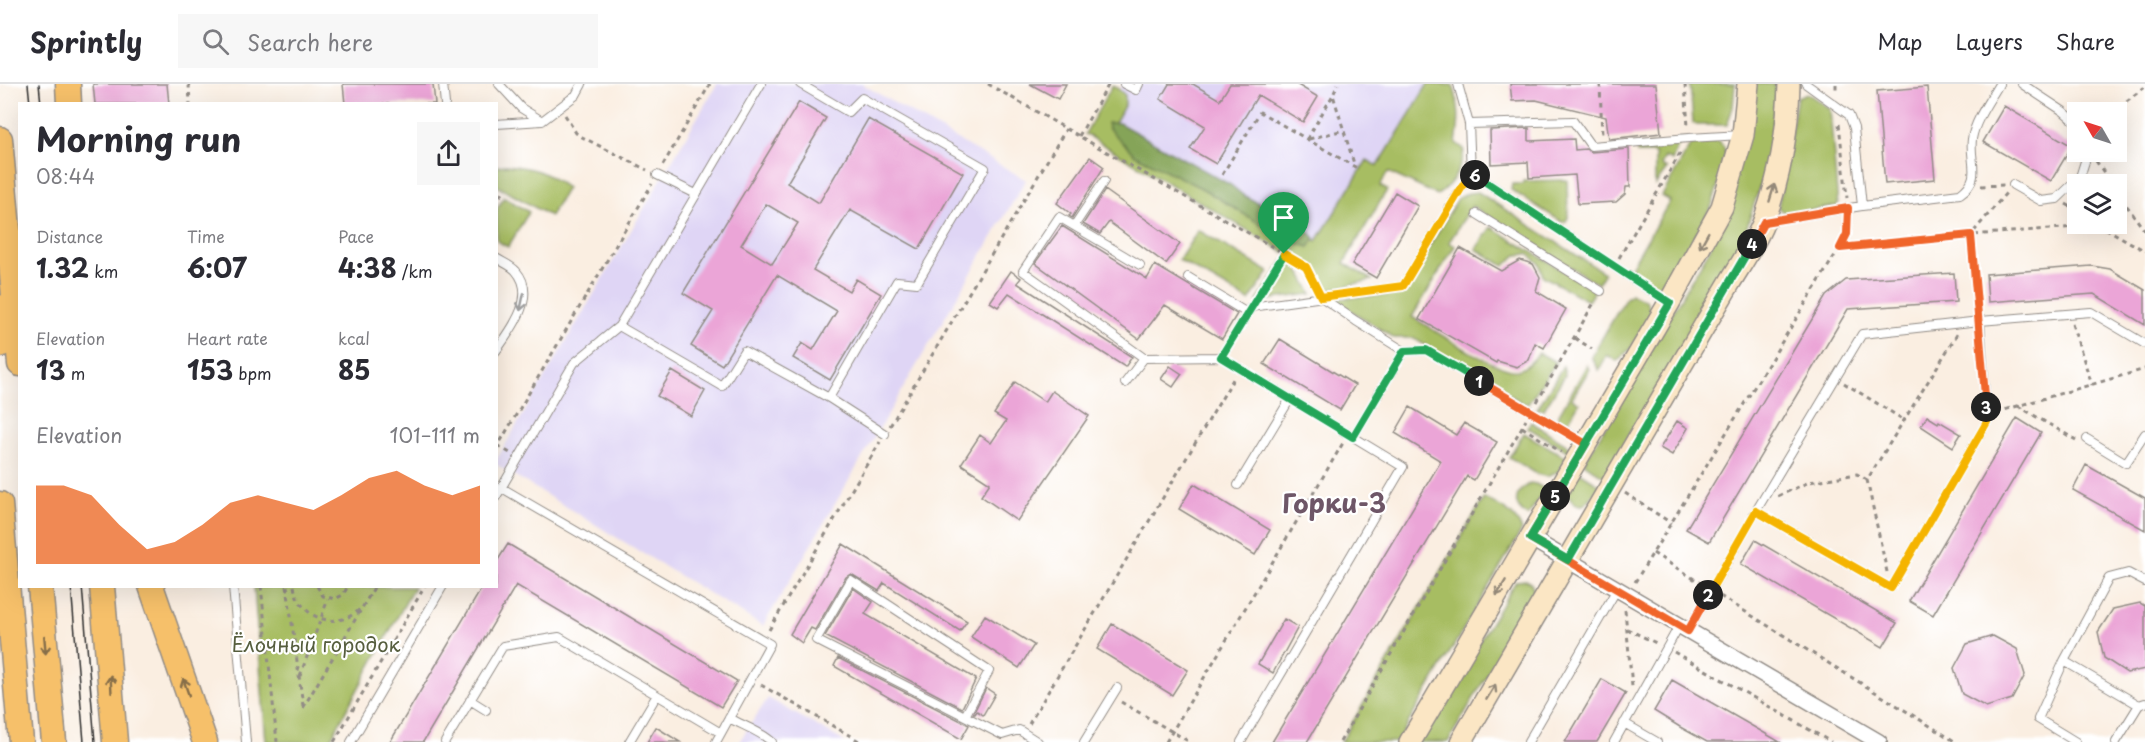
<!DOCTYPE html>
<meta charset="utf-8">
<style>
body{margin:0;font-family:"Playpen Sans",sans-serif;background:#f7f7f7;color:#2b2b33;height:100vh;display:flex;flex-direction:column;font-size:22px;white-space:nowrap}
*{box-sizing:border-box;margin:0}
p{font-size:20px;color:#7c7c81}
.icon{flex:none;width:33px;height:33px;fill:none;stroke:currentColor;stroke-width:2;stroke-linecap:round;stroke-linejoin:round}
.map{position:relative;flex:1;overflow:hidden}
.side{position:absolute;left:18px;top:18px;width:480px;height:486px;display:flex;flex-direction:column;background:#fff;border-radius:0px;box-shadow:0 6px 24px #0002}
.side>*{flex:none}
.needle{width:39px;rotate:309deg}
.buttons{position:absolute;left:2067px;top:18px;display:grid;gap:12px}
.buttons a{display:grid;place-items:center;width:60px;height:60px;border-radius:0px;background:#fff;box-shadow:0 6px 24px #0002;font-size:30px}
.pin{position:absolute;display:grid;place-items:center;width:51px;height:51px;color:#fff;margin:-62px -26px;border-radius:50% 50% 50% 0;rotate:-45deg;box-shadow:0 0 6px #0007}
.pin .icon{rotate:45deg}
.km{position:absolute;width:30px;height:30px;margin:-15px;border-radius:50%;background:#222;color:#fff;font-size:16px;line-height:30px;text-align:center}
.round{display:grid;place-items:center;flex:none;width:63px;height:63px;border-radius:0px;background:#f7f7f7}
.head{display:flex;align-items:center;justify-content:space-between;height:102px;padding:0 18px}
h1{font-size:33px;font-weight:700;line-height:45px}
.metrics{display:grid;grid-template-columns:repeat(3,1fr);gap:9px;height:102px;padding:6px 18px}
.metrics div{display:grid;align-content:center}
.metrics b{font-size:26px;font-weight:700}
.metrics small{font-size:16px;font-weight:400}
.metrics p{font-size:16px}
.chart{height:168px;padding:12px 18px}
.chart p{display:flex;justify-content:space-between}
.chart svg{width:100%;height:108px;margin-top:6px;fill:#ea580c;opacity:.7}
header{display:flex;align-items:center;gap:36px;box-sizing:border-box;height:84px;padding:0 30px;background:#fff;border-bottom:2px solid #e1e1e2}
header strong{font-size:28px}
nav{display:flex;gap:33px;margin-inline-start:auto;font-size:21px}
.search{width:420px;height:54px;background:#f7f7f7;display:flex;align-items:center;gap:15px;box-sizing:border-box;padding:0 21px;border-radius:0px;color:#7c7c81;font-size:22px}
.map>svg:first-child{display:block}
</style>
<header>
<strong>Sprintly</strong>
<div class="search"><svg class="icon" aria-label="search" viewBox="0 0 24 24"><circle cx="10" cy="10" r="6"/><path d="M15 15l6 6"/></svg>Search here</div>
<nav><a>Map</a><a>Layers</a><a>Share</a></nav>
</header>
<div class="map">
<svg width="2145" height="658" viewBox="0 0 2145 658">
<rect width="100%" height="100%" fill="#fff"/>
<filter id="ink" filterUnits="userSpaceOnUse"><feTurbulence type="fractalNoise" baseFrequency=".0167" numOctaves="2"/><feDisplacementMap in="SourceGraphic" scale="12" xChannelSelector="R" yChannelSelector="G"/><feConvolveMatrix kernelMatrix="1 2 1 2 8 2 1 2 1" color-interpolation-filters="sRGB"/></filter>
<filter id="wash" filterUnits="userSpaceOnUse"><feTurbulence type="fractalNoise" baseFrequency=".008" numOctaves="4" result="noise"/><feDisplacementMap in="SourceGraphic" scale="24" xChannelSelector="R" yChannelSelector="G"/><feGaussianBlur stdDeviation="1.35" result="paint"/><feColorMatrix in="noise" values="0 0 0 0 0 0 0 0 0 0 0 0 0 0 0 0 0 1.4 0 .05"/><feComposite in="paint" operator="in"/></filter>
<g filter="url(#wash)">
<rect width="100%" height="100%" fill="#faeee1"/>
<path fill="#dfd5f5" d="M717,0H862L1026,96L763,542L497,381V375Z
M1123,0H1428L1317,183L1091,54Z
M768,614L845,658H739Z"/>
<path fill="#a7bd62" stroke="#697446" stroke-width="1.5" d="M1428,0L1453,1C1460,23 1460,36 1456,59L1464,65C1463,80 1452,103 1437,111L1388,88L1380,102L1387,106L1344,179L1372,196L1324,207L1311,184L1085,50L1112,2L1117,4L1125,11V20L1115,39L1317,157L1367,76L1378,82Z
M1690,0H1735L1733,23L1727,41H1697L1693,39Z
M1754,0H1777L1769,73L1746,146L1736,170L1604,393L1584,379L1711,163Z
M1807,9L1830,25L1838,122L1786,130L1778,124L1797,13Z
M1712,57L1718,58L1723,62L1727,72L1712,121L1674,191C1658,210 1648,201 1630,189L1631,183L1670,117L1662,112L1692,58Z
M1679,60L1672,77L1665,73L1661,81L1667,85L1655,101V69H1637V63Z
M506,81C535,84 544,87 567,104L550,132L497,102V82Z
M1567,96L1568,134L1565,138H1562L1511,106L1512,100H1523V97Z
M1478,108L1603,188L1604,190L1598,200L1472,122L1449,158L1455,162L1412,233C1431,244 1498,289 1517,286C1527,284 1533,276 1539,269L1556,278L1528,320L1523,319L1413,254H1394L1333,215L1398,210L1406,202L1458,114L1469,109Z
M504,113L529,128L508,163L497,157V125Z
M1491,143L1595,206L1588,217L1543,192L1539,179L1528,170L1517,171L1504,182L1476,165Z
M1198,146L1269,188L1249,217L1179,176Z
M1284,176L1298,184L1312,210L1257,217Z
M1631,210L1646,216L1651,228L1631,264L1617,277L1607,271L1599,286L1591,273L1625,215Z
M1587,281L1589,286L1572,314L1579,319L1565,343L1558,338V332Z
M1563,282L1565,291L1544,325H1537Z
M1531,338L1565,359L1571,366L1569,368L1527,343Z
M1524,349L1566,373L1559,387L1547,393L1537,390L1509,373Z
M1578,387L1600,401C1591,415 1581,434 1567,409Z
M1530,399L1536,400L1545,405L1528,432C1511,422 1514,409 1530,399Z
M1484,414C1501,423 1514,428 1522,446L1397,658H1341Z
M1526,496L1531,499L1535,509L1448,658H1418L1516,497Z
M254,503H414L329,658H266Z"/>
<path fill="#85a458" stroke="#586842" stroke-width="1.5" d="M1107,39H1119L1231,101L1243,111L1307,145L1315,154L1309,163L1286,156L1203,105L1135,71L1108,44Z"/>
<g id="blocks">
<path fill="#eba5d7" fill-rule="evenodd" d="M93,0H167L169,20H95Z
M343,0H433L435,20H345Z
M1030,0H1066L1058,15Z
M1169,0H1193L1220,16L1230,0H1296L1318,13L1303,38L1258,11L1216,80L1190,65L1205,42L1160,15Z
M1510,0H1656L1661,49L1609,55L1606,33L1536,16L1512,17Z
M1927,3L1935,95L1885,100L1877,7Z
M799,18L826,34L787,99L819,119L868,35L963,89L919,165L850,126L813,186L849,207L856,195L881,210L830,296L793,274L802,259L813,266L837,227L777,191L722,281L691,262L713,227L683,209ZM766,120L798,139L772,180L741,161Z
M2004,22L2072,62L2051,97L1983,58Z
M1529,44V57L1574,55L1575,66L1586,65L1591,68L1629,65L1630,103H1626L1625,110L1616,118L1578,120L1575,91L1529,94L1528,78L1491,80L1490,46Z
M1090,73L1104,83L1072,134L1069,132L1071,130L1057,119Z
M1105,106L1180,160L1166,180L1109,138L1100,150L1083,140Z
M1395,108L1418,122L1376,194L1352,180Z
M1062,142L1147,195L1155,181L1237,230L1222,255L1165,221L1139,255L1035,179Z
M1460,164L1501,187L1520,176L1533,180L1540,193L1536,207L1566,225L1544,264L1535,259L1529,276L1517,283L1497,277L1496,279L1419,235Z
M2092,182L2110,185L2145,206V241L2094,210L1988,218L1986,190Z
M1011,187L1021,194L1017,199L1132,273L1125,283L1009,209L998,223L990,218Z
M1954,189L1956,218L1848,225L1709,458L1686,445L1826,212L1846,196Z
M1280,255L1355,301L1340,326L1264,280Z
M1170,282L1182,290L1173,303L1161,295Z
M672,287L705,307L691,332L657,312Z
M1015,298L1045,318L1052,307L1089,332L1017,437L981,412L990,399L961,380L980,351L991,359L1006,337L994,330Z
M1410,323L1456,351L1464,339L1497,358L1474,396L1467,392L1307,658H1272L1441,377L1395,349Z
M1927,332L1938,339L1939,337L1961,350L1953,363L1921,342Z
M2017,334L2041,349L1933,531L1909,517Z
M1677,337L1688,344L1672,371L1660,364Z
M2086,381L2145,414V446L2073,406Z
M1194,400L1270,446L1255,471L1179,425Z
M1755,456L1897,539L1883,563L1741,480Z
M508,460L737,597L721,623L516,501L423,658H390L483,502H496V479Z
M843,460L967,537L960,547L884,499L879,507L851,490L846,493L815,546L811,544L802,559L790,550Z
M853,504L873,518L865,530L976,595L962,624L825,552Z
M2140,519L2145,522V585L2127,589L2104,574L2098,548L2113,525Z
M985,531L1034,561L1019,584L971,553Z
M1284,535L1298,543L1273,589L1258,580Z
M1112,540L1188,586L1172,611L1097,565Z
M1993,552L2017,565L2025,591L2012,615L1986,623L1962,610L1954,584L1967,560Z
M838,574L969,641L961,655L834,582Z
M1602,595L1626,609L1597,658H1565Z
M1672,596L1780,658H1707L1680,643L1654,627Z
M986,604L995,610L983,631L977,627L975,630H973Z
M656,643L680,658H647Z"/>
</g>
</g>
<g filter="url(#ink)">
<use href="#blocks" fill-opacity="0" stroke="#928c86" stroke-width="1.5"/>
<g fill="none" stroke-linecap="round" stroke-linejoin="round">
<g stroke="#928c86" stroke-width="10">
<path id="service" d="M443,0L445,20
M499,0L521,24L542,37L576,11L582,0
M800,0L848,28L862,14L985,84L917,199L897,197L829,314
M1124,0L1136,6L1139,0
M1458,0L1469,40
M2022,0L2063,27L2078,40
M496,40L542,37
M1471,88L1469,40L1573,37L1591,62L1689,54L1742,51
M657,91L696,110
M2013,101L2041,117L2057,115L2080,93L2088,68
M1862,122L1960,110C1983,94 1969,78 1972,55C1975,36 1990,16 1999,0
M1477,130L1601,207
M1767,137L1862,122L1854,44L1849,31L1806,0
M1074,142L1104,97
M496,174C502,178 512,182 516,187C538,212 511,246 496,267
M1140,181L1059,133L1023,187L1144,274
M1188,193L1247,229
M1321,213L1356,237L1404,267L1353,353
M619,242L722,302L744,267L829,314L885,350
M1404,267L1426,266L1585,359
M1221,273L1251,223L1403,202L1471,88L1668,218
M1125,299L1144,274L1221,273L1403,383L1241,658
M2087,355L2126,379L2145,350
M1238,401L1290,315
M502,404L770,560L716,658
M496,413L574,279L619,242L761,0
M1756,427L1891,504L1987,338L1980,237
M233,502L246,658
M1688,547L1756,427L1862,250L1980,237L2091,228L2145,260
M2064,577L2139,621
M470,616L486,626
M965,632L989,587L851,496L816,556L1002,651L1019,646L1038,658
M729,634C744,642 760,647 772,658
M1624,639L1657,658
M351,658L443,502
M445,658L503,562L559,553L721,649
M629,658L657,611
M1084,658L1117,604
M1528,658L1617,505
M1614,658L1679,542
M2076,658L2038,635L2064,577L2109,494L2128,489L2145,498
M2116,658L2139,621L2145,619"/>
</g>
<g stroke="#928c86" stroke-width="18">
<path id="minor" d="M1530,454L1879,658"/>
</g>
<g stroke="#928c86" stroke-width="24">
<path id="secondary" d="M1410,658L1669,219L1722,123L1743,51L1748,0
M1461,658L1730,198C1742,178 1756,158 1764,137C1780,93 1788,46 1789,0"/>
</g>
<g stroke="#928c86" stroke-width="27">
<path id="primary" d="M68,0L69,20
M0,55L20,280
M0,261L3,223
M0,420L21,658
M40,502L54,658
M102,502L115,658
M151,502L205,658"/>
</g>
<path stroke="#928c86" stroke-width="3" stroke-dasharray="4.5 4.5" stroke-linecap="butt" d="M189,0L190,20
M988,0L1306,182L1316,203
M1600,0L1602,52
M1685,0L1688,43
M1836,0V9
M2112,28L2145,3
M565,31L576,49L582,53L647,86
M1839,40L1847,114
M1079,52L1109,0
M1307,55L1333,11
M1309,55L1344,46
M2096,77L2112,100
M663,81L710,0
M1222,91L1260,28L1355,83L1333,11L1338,0
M1981,102L2004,101
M2116,107L2145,147
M496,120L505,104
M2066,120L2078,127
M2098,140L2145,167
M1840,163L1971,151L2102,141
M1619,174L1682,66
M1258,212L1284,170
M1979,227L1971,151L2006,109
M2072,240L2092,301
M1575,254L1592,265
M1844,299L1904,336
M1537,318L1595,217
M2018,322L2076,356
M1997,328L2145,285
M890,342L1066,45
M1522,343L1561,368
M498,362L510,369
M496,365L652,100
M1625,409L1671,439
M1778,412L1809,398L1857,390L1867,396
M1653,469L1702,500
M1887,488L1867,396L1958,249
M1635,498L1840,163L1847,150L1848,135
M261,502L277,658
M287,502L303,622
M294,502C299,534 336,548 360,525
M317,502L323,512L335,515L343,511L348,502
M1720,512L1956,658
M1625,526L1632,603
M1627,545L1658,560
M769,546L880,358
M269,564L295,560
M1674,568L1831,658
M300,592L328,515
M761,601L861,658
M1121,618L1190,658
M303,624L375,502
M1029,640L1235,292
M334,658L425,502
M1166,658L1343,359
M1340,658L1526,336"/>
<use href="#service" stroke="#fff" stroke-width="8"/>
<use href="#minor" stroke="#fff" stroke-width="15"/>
<use href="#secondary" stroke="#fbe6c4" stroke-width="21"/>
<use href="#primary" stroke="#f6c06b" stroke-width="24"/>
<path stroke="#2b2b2b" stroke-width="1.5" d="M28,0L30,20
M39,0L41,20
M71,502L84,658
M82,502L95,658"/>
</g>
<defs><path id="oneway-shaft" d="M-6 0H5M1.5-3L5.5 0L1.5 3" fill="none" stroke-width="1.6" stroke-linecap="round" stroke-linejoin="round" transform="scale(1.5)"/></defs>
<g stroke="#938878">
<use href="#oneway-shaft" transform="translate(1772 109) rotate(-73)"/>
<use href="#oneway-shaft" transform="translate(1704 156) rotate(119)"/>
<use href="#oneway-shaft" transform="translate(1501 504) rotate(121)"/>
<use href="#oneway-shaft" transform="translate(1491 608) rotate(-59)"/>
</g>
<use stroke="#a0a0a0" href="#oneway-shaft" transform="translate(522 218) rotate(102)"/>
<g stroke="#866e48">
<use href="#oneway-shaft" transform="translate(45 561) rotate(85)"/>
<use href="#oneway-shaft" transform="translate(111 600) rotate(-93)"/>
<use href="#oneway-shaft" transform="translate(186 603) rotate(-109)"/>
</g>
</g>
<g fill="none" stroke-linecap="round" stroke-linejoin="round" filter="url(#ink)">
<g stroke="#fff" stroke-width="12">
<path id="split-1" d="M1284,170L1221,273L1353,353L1404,267L1426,266L1479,297"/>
</g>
<g stroke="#fff" stroke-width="12">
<path id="split-2" d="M1479,297L1586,360L1530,454L1688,547L1708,511"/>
</g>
<g stroke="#fff" stroke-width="12">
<path id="split-3" d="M1708,511L1756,427L1891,504L1987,338L1986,323"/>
</g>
<g stroke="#fff" stroke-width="12">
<path id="split-4" d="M1752,160L1764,138L1848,124L1847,150L1840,164L1971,151L1986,323"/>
</g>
<g stroke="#fff" stroke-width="12">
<path id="split-5" d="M1555,412L1530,454L1568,476L1752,160"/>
</g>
<g stroke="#fff" stroke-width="12">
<path id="split-6" d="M1475,91L1670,219L1555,412"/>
</g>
<g stroke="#fff" stroke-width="12">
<path id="split-7" d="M1284,170L1306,183L1321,213L1403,202L1471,88L1475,91"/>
</g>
<use href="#split-1" stroke="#22a559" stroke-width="8"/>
<use href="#split-2" stroke="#f0652b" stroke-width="8"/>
<use href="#split-3" stroke="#f5b400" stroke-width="8"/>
<use href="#split-4" stroke="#f0652b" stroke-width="8"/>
<use href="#split-5" stroke="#22a559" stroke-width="8"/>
<use href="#split-6" stroke="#22a559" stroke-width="8"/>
<use href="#split-7" stroke="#f5b400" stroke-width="8"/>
</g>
<g text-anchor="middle" stroke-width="4.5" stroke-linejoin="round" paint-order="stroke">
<g font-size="20" fill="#565e3e" stroke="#fff">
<text x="316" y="568">Ёлочный городок</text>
</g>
<g font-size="26" font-weight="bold" fill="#6e5667" stroke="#fff">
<text x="1334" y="429">Горки-3</text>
</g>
</g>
</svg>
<div class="buttons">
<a><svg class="needle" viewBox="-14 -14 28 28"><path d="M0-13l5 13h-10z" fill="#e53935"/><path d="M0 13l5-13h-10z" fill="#7c7c81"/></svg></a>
<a><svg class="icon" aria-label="layers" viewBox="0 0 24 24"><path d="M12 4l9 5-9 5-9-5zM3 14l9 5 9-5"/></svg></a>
</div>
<div class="pin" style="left:1284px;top:170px;background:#1e9e55"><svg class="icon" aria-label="arrive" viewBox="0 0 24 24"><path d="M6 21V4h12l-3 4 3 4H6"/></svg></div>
<b class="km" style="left:1479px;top:297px">1</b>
<b class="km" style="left:1708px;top:511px">2</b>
<b class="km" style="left:1986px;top:323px">3</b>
<b class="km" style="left:1752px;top:160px">4</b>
<b class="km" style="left:1555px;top:412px">5</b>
<b class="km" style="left:1475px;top:91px">6</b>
<section class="side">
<div class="head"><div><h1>Morning run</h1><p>08:44</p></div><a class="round"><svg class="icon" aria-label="share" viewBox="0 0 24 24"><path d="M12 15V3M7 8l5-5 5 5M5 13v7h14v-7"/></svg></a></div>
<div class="metrics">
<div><p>Distance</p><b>1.32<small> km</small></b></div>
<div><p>Time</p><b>6:07</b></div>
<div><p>Pace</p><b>4:38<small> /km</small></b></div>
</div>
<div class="metrics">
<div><p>Elevation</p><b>13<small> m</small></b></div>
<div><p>Heart rate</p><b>153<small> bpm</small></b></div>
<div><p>kcal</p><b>85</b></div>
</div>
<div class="chart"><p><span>Elevation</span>101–111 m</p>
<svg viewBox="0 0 160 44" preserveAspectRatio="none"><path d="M0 44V12L10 12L20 16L30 28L40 38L50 35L60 28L70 19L80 16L90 19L100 22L110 16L120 9L130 6L140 12L150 16L160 12V44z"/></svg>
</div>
</section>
</div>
